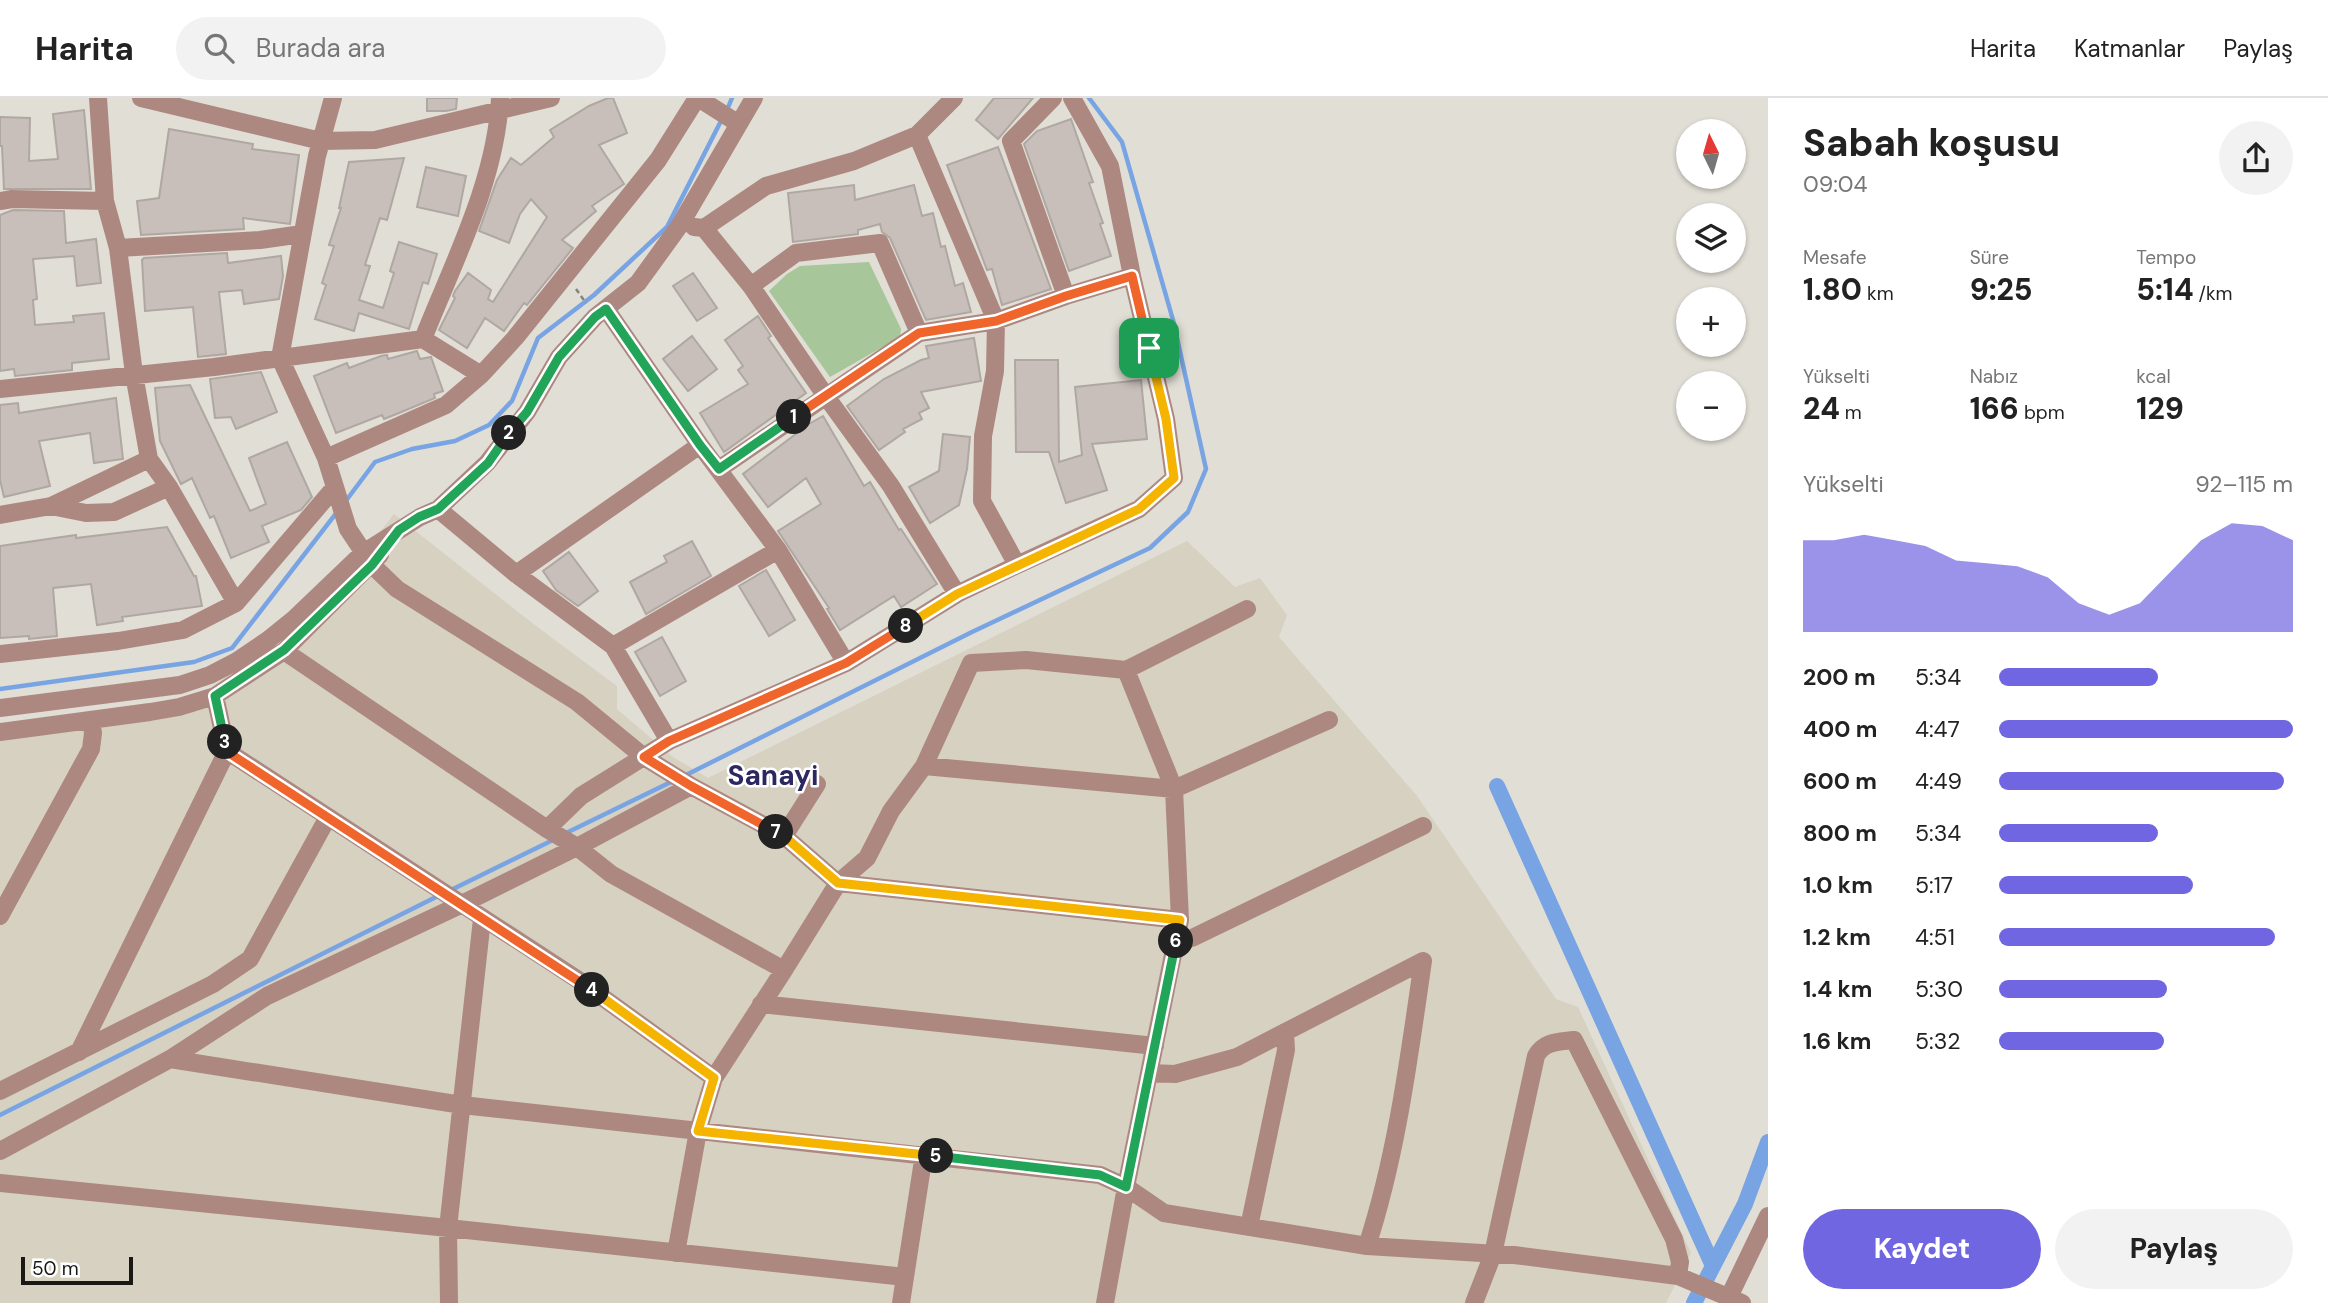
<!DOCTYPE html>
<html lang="tr">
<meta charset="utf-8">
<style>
body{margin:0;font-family:"DM Sans",sans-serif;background:#f2f2f2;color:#222;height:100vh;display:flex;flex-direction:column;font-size:26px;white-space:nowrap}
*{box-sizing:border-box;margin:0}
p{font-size:23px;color:#767676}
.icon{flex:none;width:38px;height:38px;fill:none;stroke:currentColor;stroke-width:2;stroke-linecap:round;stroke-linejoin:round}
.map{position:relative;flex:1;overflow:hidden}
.details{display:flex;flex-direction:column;background:#fff;width:560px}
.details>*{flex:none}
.needle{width:46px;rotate:355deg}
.controls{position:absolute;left:1676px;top:21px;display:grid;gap:14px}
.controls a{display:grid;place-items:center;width:70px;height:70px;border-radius:50%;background:#fff;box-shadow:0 2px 5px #0004;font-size:35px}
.scale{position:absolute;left:21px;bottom:18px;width:112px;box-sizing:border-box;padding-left:7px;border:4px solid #191815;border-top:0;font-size:19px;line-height:24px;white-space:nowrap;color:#191815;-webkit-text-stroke:5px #fff;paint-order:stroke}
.pin{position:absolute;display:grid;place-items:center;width:60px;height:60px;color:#fff;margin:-30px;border-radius:14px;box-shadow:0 4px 10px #0006}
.km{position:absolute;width:35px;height:35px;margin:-18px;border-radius:50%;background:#222;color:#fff;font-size:19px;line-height:35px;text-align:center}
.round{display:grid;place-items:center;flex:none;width:74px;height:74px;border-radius:37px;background:#f2f2f2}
.head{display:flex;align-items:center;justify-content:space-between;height:119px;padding:0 35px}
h1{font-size:38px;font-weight:800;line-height:52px}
.metrics{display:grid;grid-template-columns:repeat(3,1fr);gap:10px;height:119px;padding:7px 35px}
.metrics div{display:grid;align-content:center}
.metrics b{font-size:30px;font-weight:800}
.metrics small{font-size:19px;font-weight:400}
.metrics p{font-size:19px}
.chart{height:196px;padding:14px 35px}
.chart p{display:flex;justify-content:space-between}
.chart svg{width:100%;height:126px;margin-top:7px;fill:#7166e1;opacity:.7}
.cta{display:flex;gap:14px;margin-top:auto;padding:14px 35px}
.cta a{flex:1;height:80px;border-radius:42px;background:#7166e1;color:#fff;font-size:28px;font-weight:800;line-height:80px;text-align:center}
.cta a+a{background:#f2f2f2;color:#222}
ul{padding:0 35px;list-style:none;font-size:23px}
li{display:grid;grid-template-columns:112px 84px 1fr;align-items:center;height:52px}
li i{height:18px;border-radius:9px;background:#7166e1}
header{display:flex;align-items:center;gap:42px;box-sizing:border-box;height:98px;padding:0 35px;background:#fff;border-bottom:2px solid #e0e0e0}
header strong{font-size:33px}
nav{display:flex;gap:38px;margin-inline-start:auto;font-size:24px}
.search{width:490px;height:63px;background:#f2f2f2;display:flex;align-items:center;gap:18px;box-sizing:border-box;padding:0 24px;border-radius:38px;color:#767676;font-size:26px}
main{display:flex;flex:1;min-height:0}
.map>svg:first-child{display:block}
</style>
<header>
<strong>Harita</strong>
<div class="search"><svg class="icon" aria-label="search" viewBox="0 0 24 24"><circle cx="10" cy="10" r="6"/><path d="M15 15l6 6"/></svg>Burada ara</div>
<nav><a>Harita</a><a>Katmanlar</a><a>Paylaş</a></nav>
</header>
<main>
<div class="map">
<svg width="1768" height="1205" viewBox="0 0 1768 1205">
<rect width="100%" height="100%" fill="#e1ded5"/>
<path fill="#d7d1c2" d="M394,416L536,528L617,588V611L673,659L708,680L1187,443L1235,489L1260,480L1287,517L1279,539L1417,698L1556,901L1578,909L1691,1155L1666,1205H0V625L188,606L318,513Z"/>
<path fill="#a7c699" d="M869,164L901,231L900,239L830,279L769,193L787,176L800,168Z"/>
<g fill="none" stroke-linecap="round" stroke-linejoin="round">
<path stroke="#78a4e3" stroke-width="4.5" d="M727,12L732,0
M345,404L375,364L412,351L455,343L489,327L512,303L538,240L594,197L667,129L723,19
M0,591L194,564L232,550L337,414
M684,678L972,534L1150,450L1188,414L1206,371L1173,222L1122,44L1089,0
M564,736L673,683
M451,792L553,742
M0,1017L440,797"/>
<path stroke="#78a4e3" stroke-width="16" d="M1497,688L1713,1168
M1694,1205L1745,1106L1768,1044"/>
</g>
<path fill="#c8bfbb" stroke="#afa7a2" stroke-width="2" d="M427,0H457L456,11L446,13H427Z
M608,0H613L627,35L599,47L624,86L592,108L596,113L562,142L573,150L527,207L524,205L504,233L485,220L467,250L439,232L455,200L453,198L455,193L468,175L491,192L488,201L493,204L547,119L531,101L520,116L509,145L479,133L497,82L511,60L521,67L554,39L550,32L589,8Z
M994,0H1033L998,41L976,22Z
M84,12L91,91H4L2,48H0V19L30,20L29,63L58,61L53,16Z
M1071,21L1093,84L1089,85L1103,125L1100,126L1111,158L1069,173L1024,46L1037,33Z
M169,31L253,46L252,51L299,57L290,126L243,120L244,131L141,137L137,103L159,100Z
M998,49L1051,191L1002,207L992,171L987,172L947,67Z
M404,60L387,122L380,120L365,167L370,168L359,202L383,210L394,175L390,173L399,144L437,156L428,186L423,184L409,231L359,215L354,233L315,221L326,187L322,185L334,148L329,147L341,110H339L349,64Z
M426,69L466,78L458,118L417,109Z
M854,87L855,102L914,87L922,118L933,115L941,149L945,148L955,188L963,185L971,214L926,222L890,140L882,134L880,126L858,132V136L793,144L788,95Z
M13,112L64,113L66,145L96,141L101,185L77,188L74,158L33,161L37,201L33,202L35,227L74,224L73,218L104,215L109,261L72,265V272L15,278L14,271L0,273V117Z
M227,155L228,165L281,158L283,178L279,201L244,206L242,192L219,194L226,256L198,259L193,209L145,213L142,162L144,160Z
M693,175L717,210L697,223L673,188Z
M758,218L771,238L768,240L806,295L724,354L700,315L748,286L738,272L743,268L725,242Z
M692,238L717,271L688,293L663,261Z
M974,240L981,283L921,294L929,310L919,315L922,321L903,331L905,334L879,352L847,308L884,281L921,262L929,260L926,248Z
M417,253L420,261L431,259L443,293L434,296L435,300L399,315L384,321L382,317L336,335L314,278L347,265L349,270L381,258L387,257L388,261Z
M1015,262H1058L1059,364L1082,357L1075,289L1141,282L1147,341L1092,346L1107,392L1066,405L1049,354H1016Z
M261,274L277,314L236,331L231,319L215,320L210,281Z
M190,287L250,413L266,406L249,360L287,344L312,399L301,412L262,428L269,444L231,460L214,418L210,420L192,380L181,386L160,343L155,290Z
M116,300L123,361L94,365L90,335L39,343L50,388L4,399L0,382V307L18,305L19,315Z
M823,318L864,388L870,384L899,432L901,431L937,486L901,509L894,498L840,532L827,511L829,510L778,433L821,406L806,380L768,409L743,376L809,326Z
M943,336L970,339L967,371L959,407L930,425L909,389L939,373Z
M167,429L194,478H196L202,508L122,519L123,523L97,527L91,486L53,490L57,538L29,541V538L0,540V448L76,437V440Z
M692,443L711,478L646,516L630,484L667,464L664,458Z
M569,454L598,493L578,508L556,492L543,473Z
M766,472L795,522L769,538L739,488Z
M662,539L686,583L660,598L635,554Z"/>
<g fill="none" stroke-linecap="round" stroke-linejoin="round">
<path stroke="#85837d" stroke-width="2.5" stroke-dasharray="5 3.5" stroke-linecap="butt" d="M576,191L586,205"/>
<path stroke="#ad8880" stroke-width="18" d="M141,0L321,43L375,42L551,0
M333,0L317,58L280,260L326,360L348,431L372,467L397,491L577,604L644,659L691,688
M698,0L739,26
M1053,0L1011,43L1066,198
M0,103L12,101L105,103
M694,129L704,130L766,88L854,63L917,37L954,0
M704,130L751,188L825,297L891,388L957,496
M118,150L260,142L302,136
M751,188L796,155L880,145L919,235
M606,211L700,347L778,452L846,565
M423,241C453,165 496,83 500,0
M0,291L214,269L423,241L481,277L515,240L658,62L697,0
M326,360L446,307L481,277
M719,371L919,235L996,223L917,37
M51,408L86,415L114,414L169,389
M438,411L516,476L613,548L669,643
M0,417L51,408L149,361
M1017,467L1139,411L1174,380L1166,321L1132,178
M516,476L700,347
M236,505L335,389
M613,548L778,452
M284,553L547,731L577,749L611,776L784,872L838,785L867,760L891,713L924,668L971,565L1026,562L1126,572L1174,691L1180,822L1126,1089L1105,1205
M0,556L118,543L183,532L236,505L169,389L149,361L134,276L118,150L105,103L98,0
M1126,572L1247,511
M0,610L180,587L210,577L237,563L268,542L294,521L363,455L420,419L438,411L487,365L527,314L559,259L595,219L638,185L680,127L754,0
M0,634L150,614L179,609L215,598L284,553L380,457
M227,653L580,883L714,980L784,872
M924,668L1174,691L1329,622
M547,731L581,698L669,643L846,565L957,496L1017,467L982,403L983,338L995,273L996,223L1066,198L1132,178L1110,68L1072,0
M784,738L817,686
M0,818L91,651L93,635L91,622
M482,821L448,1130L905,1179
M1177,841L1192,840L1423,728
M761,906L1155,948
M79,954L227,653L215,598
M170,961L462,1007L1100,1077L1126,1089L1164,1115L1367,1148L1514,1157L1678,1178L1742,1205
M1149,975L1175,976L1237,959L1423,863
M0,993L213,886L250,861L328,719
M0,1053L170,961L267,898L460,807L577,749L691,688L784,738L838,785L1180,822
M0,1085L448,1130L449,1205
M1249,1129L1286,952L1285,934
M1367,1148C1397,1056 1409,959 1423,863
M676,1155L698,1033L714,980
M1729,1199L1768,1118
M901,1205L924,1056
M1474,1205L1493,1156L1536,958C1544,943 1558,944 1574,942L1674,1141L1680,1164L1678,1178"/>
</g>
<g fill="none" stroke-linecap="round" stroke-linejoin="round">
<g stroke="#fff" stroke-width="14">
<path id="split-1" d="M794,319L919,235L996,223L1066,198L1132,178L1149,250"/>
</g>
<g stroke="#fff" stroke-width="14">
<path id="split-2" d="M509,335L527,314L559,259L595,219L606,211L700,347L719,371L794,319"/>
</g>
<g stroke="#fff" stroke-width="14">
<path id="split-3" d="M225,644L215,598L284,552L372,467L399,432L419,419L438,411L488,365L509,335"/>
</g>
<g stroke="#fff" stroke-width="14">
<path id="split-4" d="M225,644L226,653L592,892"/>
</g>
<g stroke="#fff" stroke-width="14">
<path id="split-5" d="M592,892L714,980L698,1033L936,1058"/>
</g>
<g stroke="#fff" stroke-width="14">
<path id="split-6" d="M936,1058L1100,1077L1126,1089L1176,843"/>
</g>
<g stroke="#fff" stroke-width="14">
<path id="split-7" d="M776,734L784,738L838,785L1180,822L1176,843"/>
</g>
<g stroke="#fff" stroke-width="14">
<path id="split-8" d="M776,734L691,688L644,659L669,643L846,565L906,528"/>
</g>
<g stroke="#fff" stroke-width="14">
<path id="split-9" d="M906,528L957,496L1139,411L1174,380L1166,321L1149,250"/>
</g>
<use href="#split-1" stroke="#f0652b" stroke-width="9"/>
<use href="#split-2" stroke="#22a559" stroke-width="9"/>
<use href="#split-3" stroke="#22a559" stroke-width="9"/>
<use href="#split-4" stroke="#f0652b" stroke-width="9"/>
<use href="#split-5" stroke="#f5b400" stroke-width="9"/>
<use href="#split-6" stroke="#22a559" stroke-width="9"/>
<use href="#split-7" stroke="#f5b400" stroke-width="9"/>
<use href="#split-8" stroke="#f0652b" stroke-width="9"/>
<use href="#split-9" stroke="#f5b400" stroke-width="9"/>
</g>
<g text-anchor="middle" stroke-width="5" stroke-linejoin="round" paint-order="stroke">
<g font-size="28" font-weight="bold" fill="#2c2761" stroke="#fff">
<text x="773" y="687">Sanayi</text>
</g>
</g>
</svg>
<div class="controls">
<a><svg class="needle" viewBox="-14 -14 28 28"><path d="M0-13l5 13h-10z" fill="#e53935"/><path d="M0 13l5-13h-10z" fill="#767676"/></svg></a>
<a><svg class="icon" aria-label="layers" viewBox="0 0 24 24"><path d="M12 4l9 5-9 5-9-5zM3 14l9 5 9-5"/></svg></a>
<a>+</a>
<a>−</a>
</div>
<div class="scale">50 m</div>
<div class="pin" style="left:1149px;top:250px;background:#1e9e55"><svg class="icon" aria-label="arrive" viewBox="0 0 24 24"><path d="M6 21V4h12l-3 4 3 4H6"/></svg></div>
<b class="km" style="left:794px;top:319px">1</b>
<b class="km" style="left:509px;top:335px">2</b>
<b class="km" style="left:225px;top:644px">3</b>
<b class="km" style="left:592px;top:892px">4</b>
<b class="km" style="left:936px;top:1058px">5</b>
<b class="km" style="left:1176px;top:843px">6</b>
<b class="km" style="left:776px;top:734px">7</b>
<b class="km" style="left:906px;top:528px">8</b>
</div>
<section class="details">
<div class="head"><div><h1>Sabah koşusu</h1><p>09:04</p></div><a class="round"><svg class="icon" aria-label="share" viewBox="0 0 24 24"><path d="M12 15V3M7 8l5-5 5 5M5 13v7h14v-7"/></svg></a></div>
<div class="metrics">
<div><p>Mesafe</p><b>1.80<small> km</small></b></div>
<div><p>Süre</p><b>9:25</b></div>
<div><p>Tempo</p><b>5:14<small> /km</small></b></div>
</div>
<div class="metrics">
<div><p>Yükselti</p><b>24<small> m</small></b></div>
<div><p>Nabız</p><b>166<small> bpm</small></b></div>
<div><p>kcal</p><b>129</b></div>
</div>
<div class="chart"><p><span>Yükselti</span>92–115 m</p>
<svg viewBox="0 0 160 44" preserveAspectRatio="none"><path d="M0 44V12L10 12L20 10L30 12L40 14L50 19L60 20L70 21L80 25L90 34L100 38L110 34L120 23L130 12L140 6L150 7L160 12V44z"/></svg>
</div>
<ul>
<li><b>200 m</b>5:34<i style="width:54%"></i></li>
<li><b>400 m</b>4:47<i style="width:100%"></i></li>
<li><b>600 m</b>4:49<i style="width:97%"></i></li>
<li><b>800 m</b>5:34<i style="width:54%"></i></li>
<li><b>1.0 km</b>5:17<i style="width:66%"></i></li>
<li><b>1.2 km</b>4:51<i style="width:94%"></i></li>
<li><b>1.4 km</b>5:30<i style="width:57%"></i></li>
<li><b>1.6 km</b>5:32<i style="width:56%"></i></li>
</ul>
<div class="cta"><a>Kaydet</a><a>Paylaş</a></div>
</section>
</main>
